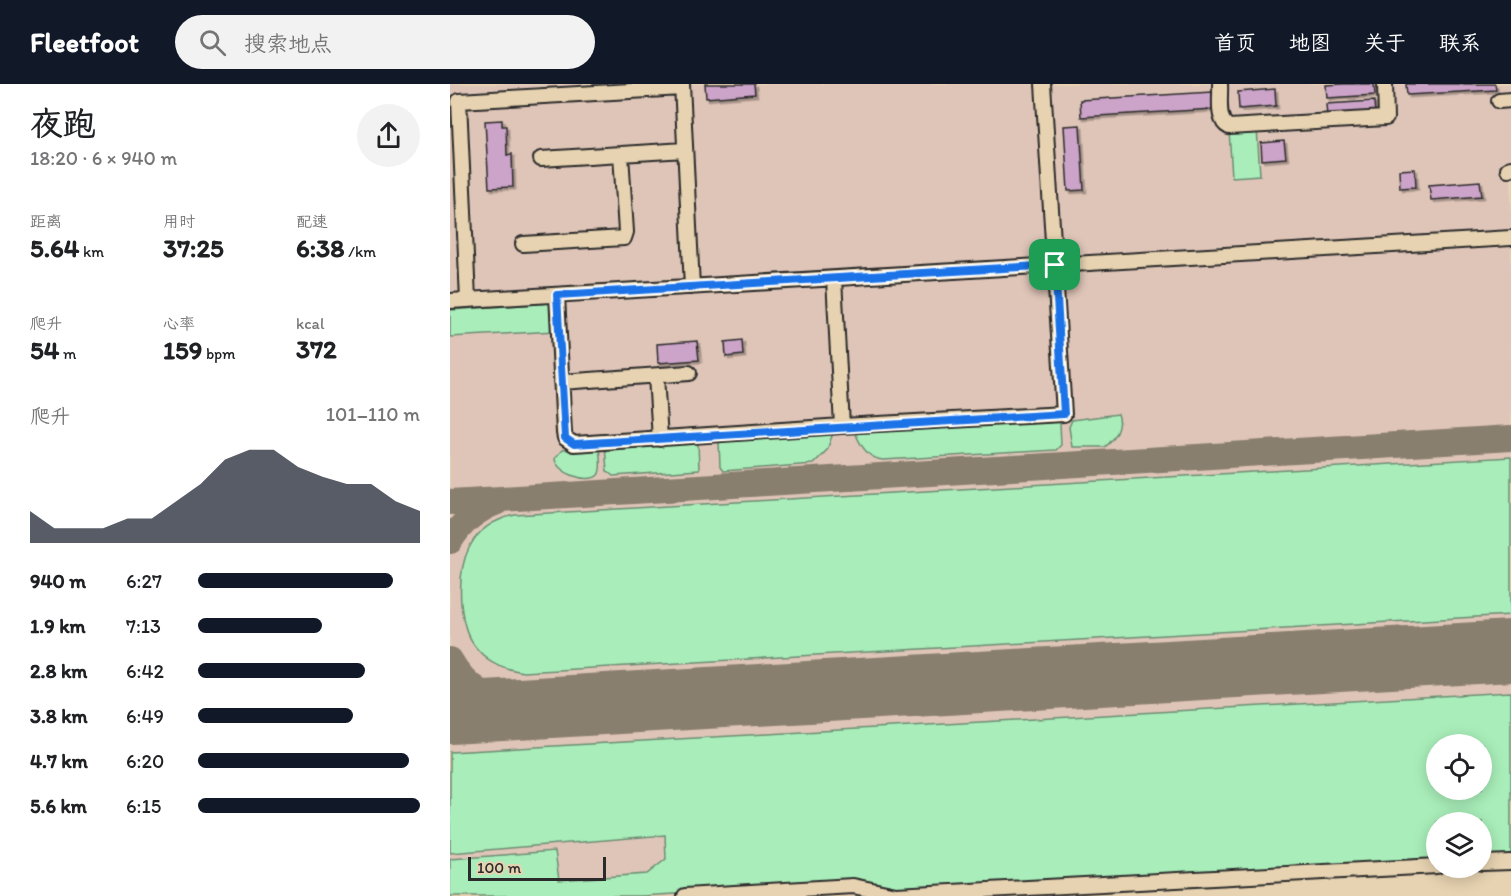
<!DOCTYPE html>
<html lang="zh">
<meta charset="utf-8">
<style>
body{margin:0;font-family:Itim,"LXGW WenKai TC",sans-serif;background:#f2f2f2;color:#202124;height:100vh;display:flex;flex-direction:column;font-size:22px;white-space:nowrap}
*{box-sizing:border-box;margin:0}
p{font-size:20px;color:#757577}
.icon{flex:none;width:33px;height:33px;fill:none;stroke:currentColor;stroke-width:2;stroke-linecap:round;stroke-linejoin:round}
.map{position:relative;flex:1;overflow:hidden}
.sheet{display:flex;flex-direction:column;background:#fff;width:450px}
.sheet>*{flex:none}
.controls{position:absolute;left:976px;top:650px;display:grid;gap:12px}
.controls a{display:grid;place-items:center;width:66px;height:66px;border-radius:50%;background:#fff;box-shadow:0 3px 15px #0003;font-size:30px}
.scale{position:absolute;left:18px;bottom:15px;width:138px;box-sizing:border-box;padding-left:6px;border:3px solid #2b2b2b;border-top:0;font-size:16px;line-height:21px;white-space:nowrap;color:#2b2b2b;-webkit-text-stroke:4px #e7d3b1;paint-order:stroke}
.pin{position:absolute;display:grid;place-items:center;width:51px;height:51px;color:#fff;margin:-26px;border-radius:12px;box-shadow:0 3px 9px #0006}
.round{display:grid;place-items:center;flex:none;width:63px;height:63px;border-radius:32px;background:#f2f2f2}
.overview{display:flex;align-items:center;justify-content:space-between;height:102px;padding:0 30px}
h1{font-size:33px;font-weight:800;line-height:45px}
.stats{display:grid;grid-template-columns:repeat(3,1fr);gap:9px;height:102px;padding:6px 30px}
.stats div{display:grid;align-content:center}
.stats b{font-size:26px;font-weight:800}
.stats small{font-size:16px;font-weight:400}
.stats p{font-size:16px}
.chart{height:168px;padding:12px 30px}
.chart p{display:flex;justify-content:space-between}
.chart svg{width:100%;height:108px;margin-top:6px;fill:#111827;opacity:.7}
ul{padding:0 30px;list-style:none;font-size:20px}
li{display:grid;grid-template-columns:96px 72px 1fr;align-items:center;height:45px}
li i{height:15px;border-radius:8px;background:#111827}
header{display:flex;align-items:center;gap:36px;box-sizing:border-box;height:84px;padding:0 30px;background:#111827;color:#fff}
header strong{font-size:28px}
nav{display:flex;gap:33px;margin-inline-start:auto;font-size:21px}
.search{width:420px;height:54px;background:#f2f2f2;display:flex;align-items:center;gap:15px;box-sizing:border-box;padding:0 21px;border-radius:33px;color:#757577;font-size:22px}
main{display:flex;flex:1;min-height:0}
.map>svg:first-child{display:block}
</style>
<header>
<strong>Fleetfoot</strong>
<div class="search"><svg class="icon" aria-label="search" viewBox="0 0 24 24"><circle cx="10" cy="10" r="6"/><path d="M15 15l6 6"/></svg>搜索地点</div>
<nav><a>首页</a><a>地图</a><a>关于</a><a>联系</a></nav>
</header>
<main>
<section class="sheet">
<div class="overview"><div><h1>夜跑</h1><p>18:20 · 6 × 940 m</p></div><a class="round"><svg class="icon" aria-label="share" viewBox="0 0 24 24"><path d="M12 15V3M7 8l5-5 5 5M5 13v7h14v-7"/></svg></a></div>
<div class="stats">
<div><p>距离</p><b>5.64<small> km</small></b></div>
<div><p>用时</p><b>37:25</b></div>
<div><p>配速</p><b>6:38<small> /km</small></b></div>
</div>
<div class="stats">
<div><p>爬升</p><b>54<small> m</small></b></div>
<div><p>心率</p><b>159<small> bpm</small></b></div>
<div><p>kcal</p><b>372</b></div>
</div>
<div class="chart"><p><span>爬升</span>101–110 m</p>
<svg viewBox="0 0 160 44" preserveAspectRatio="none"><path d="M0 44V31L10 38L20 38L30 38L40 34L50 34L60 27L70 20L80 10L90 6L100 6L110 13L120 17L130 20L140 20L150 27L160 31V44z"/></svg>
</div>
<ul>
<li><b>940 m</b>6:27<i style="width:88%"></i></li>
<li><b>1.9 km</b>7:13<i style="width:56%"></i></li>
<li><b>2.8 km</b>6:42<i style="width:75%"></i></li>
<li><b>3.8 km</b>6:49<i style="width:70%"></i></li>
<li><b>4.7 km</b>6:20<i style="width:95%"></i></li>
<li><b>5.6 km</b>6:15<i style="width:100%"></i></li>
</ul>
</section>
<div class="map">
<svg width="1061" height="812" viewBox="0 0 1061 812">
<defs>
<filter id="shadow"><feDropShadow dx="2.5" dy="2.5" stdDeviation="0" flood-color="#0004"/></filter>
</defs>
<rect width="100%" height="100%" fill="#e7d3b1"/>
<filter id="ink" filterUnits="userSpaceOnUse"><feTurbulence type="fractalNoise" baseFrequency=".0167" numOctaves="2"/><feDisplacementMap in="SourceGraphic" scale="12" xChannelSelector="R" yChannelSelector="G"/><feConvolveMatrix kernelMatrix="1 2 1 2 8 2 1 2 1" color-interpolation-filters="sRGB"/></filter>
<g filter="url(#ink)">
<path fill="#dfc5b8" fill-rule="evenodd" d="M0,0H1061V785L573,812H0ZM987,660H1032V705H987ZM987,738H1032V783H987Z"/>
<path fill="#a9eeba" stroke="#6a8c72" stroke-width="1.5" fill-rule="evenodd" d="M807,44L810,91L782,93L779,46Z
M100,219L105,226L106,247L0,253V226Z
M668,330C673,343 665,355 655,363H622L619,343L622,336Z
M607,336L610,339L611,361L606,366L433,376C418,375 410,361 405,348Z
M383,349L377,366L363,380L273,387L270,383L269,357Z
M248,357L249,386L163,392L157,387L155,362Z
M149,362C149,369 153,385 148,391C138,401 105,388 105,374L112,366Z
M1061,373V531L73,588C56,585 40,580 28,566C16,553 13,537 11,520C8,478 18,441 65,431Z
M1061,608V773L1032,774V738H987V777L861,785C850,778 842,780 830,786L487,807C477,800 469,801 460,808L408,799L191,812H0V775L105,767L109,796L197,790L216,775L215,751L0,769V668ZM987,660H1032V705H987Z"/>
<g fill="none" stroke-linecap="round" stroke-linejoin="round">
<path stroke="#897f6e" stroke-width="26" d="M0,418L1061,354
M0,457C12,438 26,426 47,418
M0,576C16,605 39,615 69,625"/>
<path stroke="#897f6e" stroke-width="62" d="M0,629L1061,567"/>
</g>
<path fill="#cca3c9" stroke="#2b2b2b" stroke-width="1.5" filter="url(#shadow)" d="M255,0H304L305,10L256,14Z
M894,0H924L925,11L877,14L876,1Z
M956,0H1045L1046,6L957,11Z
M825,5L826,22L789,25L788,8Z
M762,8L763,25L631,33L630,16Z
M924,17L925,30L877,33L876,20Z
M52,36V42H56L57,71L62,70L63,103L39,104L35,37Z
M630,41L634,106L618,107L614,42Z
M834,57L836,74L812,76L811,59Z
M965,85L966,103L950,104L949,86Z
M1030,97L1032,112L981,116L979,101Z
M292,256L293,271L276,273L275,258Z
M247,257L249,276L208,279L207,260Z"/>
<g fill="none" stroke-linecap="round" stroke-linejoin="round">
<g stroke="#2b2b2b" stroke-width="18">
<path id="minor" d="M232,0L242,203
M770,0C771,13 766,37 779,43L936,34L935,0
M1049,17L1061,16
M91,75L235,66
M1058,85L1061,84
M73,160L174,154L176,148L171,70
M384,195L392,342L614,330L593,0
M107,211L114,349L115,354L124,360L392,342
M18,216L9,17L232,4
M0,217L1061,154
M206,292L210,355
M111,298L239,289
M1032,779L1061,778
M235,812L403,802L446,811L987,782"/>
</g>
<use href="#minor" stroke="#e7d3b1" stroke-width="14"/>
</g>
</g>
<g fill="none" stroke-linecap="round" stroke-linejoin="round" filter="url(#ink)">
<g stroke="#fff" stroke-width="12">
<path id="route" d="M605,181L614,330L124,360L115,354L107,211Z"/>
</g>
<use href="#route" stroke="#1a73e8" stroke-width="8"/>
</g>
</svg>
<div class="controls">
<a><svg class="icon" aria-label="locate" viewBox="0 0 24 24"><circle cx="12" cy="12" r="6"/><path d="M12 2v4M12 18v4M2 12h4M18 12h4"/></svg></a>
<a><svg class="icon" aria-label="layers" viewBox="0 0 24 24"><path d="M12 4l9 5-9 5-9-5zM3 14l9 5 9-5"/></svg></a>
</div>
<div class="scale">100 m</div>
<div class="pin" style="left:605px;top:181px;background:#1e9e55"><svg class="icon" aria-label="arrive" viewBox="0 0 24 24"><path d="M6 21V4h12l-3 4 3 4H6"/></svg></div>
</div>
</main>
